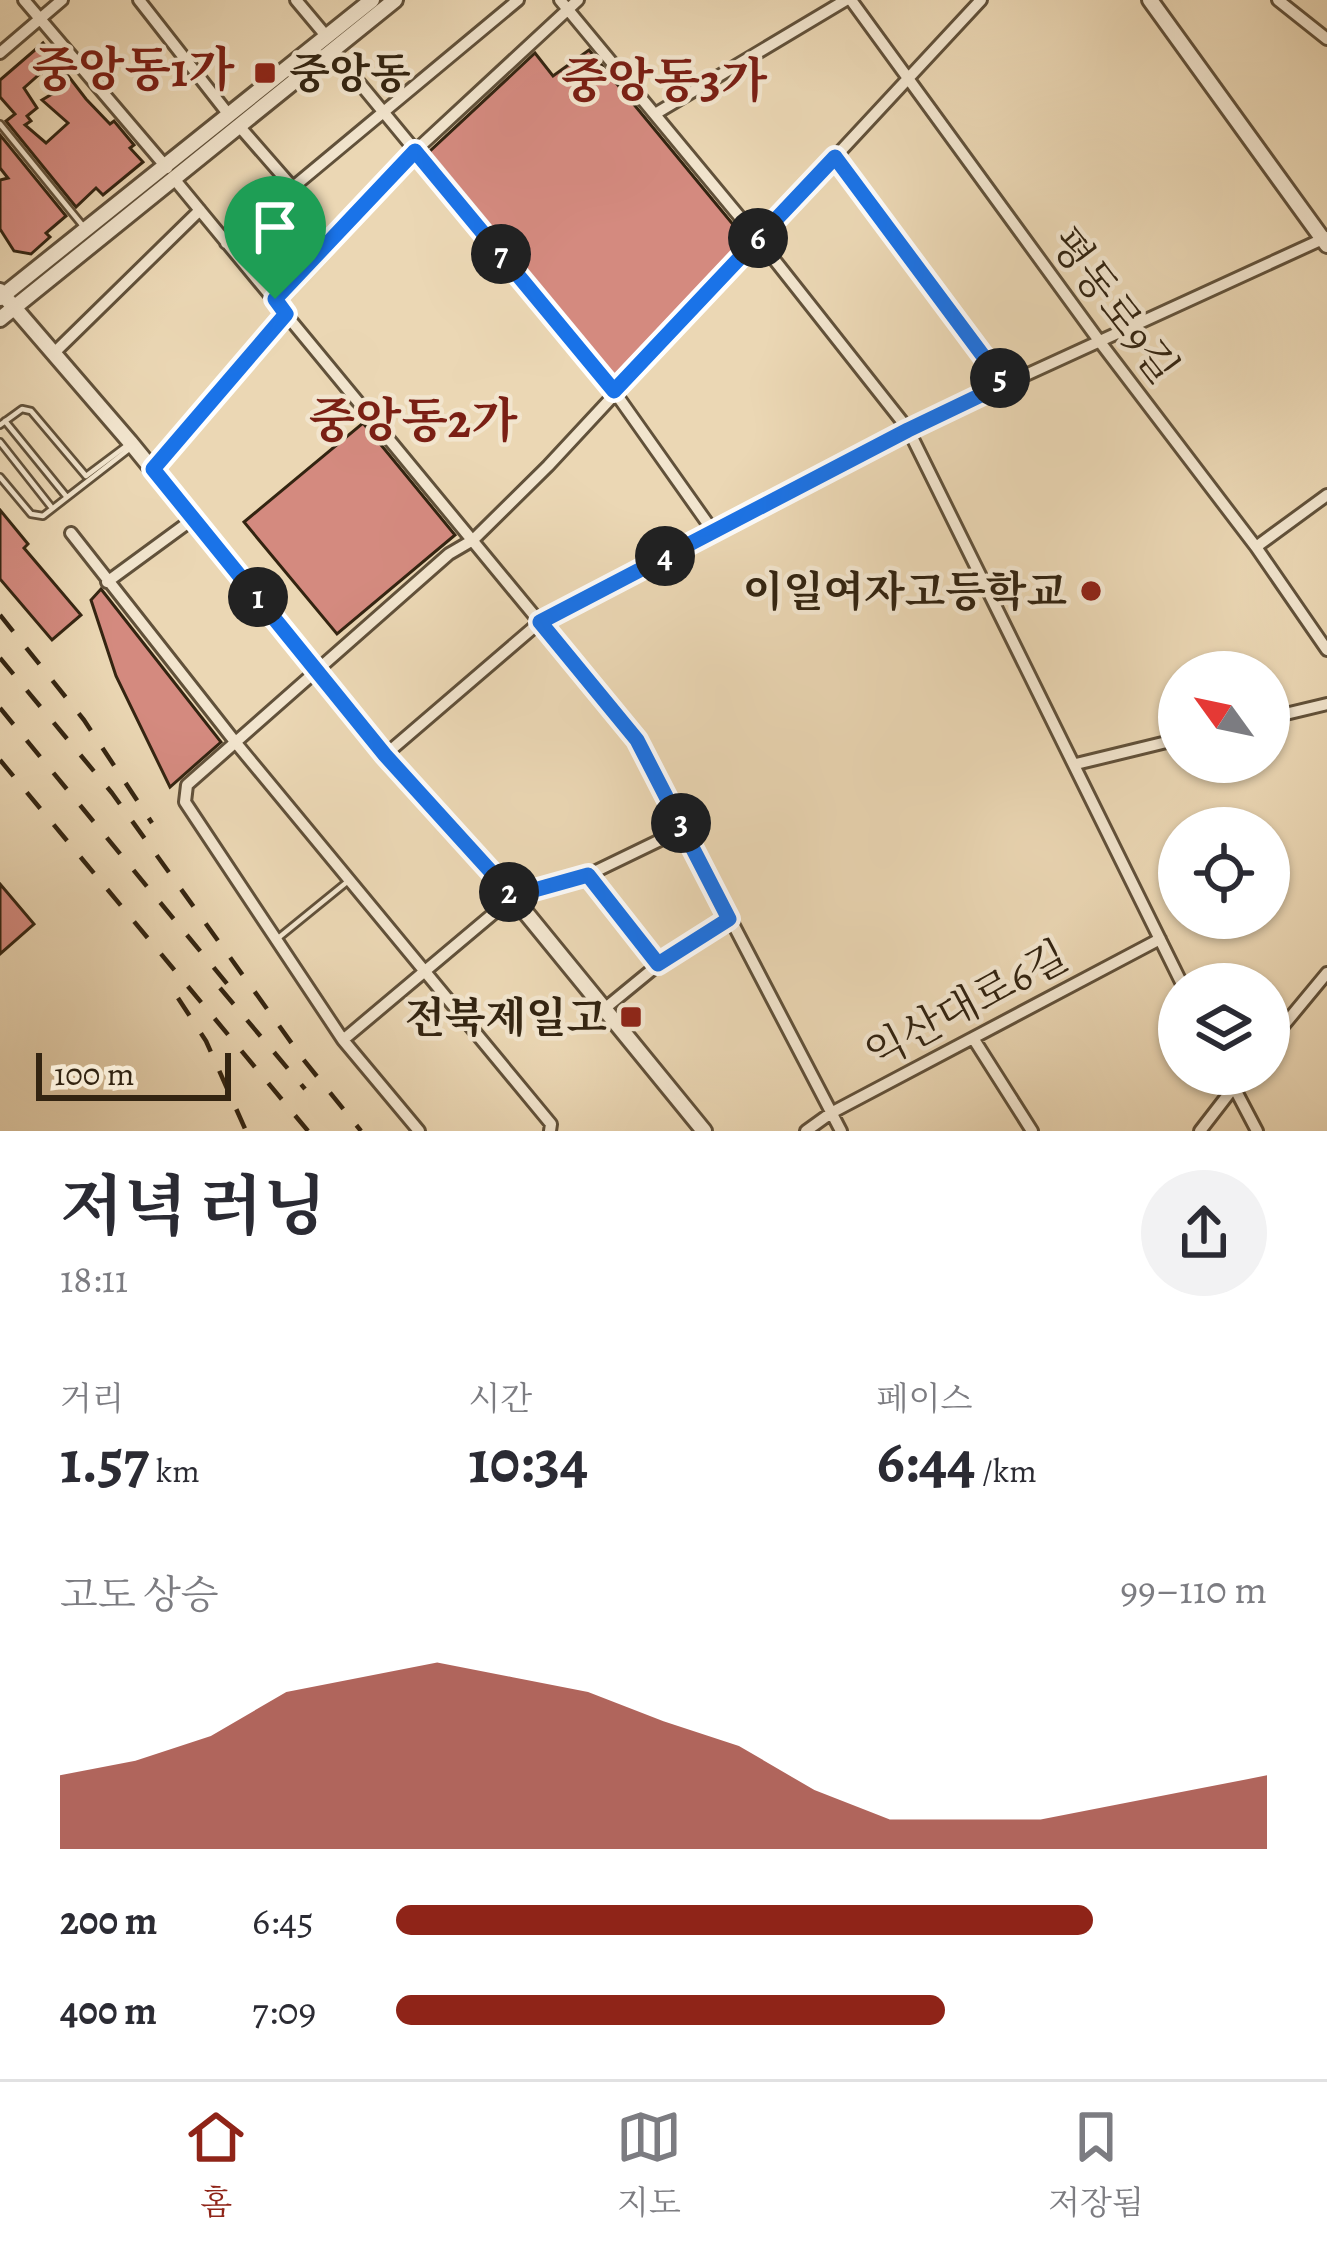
<!DOCTYPE html>
<html lang="ko">
<meta charset="utf-8">
<style>
body{margin:0;font-family:Alegreya,"Noto Serif KR",serif;background:#f2f2f3;color:#2b2b33;height:100vh;display:flex;flex-direction:column;font-size:45px;white-space:nowrap}
*{box-sizing:border-box;margin:0}
p{font-size:39px;color:#7c7c81}
.icon{flex:none;width:66px;height:66px;fill:none;stroke:currentColor;stroke-width:2;stroke-linecap:round;stroke-linejoin:round}
.map{position:relative;height:1131px;overflow:hidden}
.side{display:flex;flex-direction:column;background:#fff;flex:1}
.side>*{flex:none}
.needle{width:78px;rotate:303deg}
.buttons{position:absolute;left:1158px;top:651px;display:grid;gap:24px}
.buttons a{display:grid;place-items:center;width:132px;height:132px;border-radius:50%;background:#fff;box-shadow:0 3px 9px #0004;font-size:60px}
.scale{position:absolute;left:36px;bottom:30px;width:195px;box-sizing:border-box;padding-left:12px;border:6px solid #332411;border-top:0;font-size:33px;line-height:42px;white-space:nowrap;color:#332411;-webkit-text-stroke:9px #f2e5ce;paint-order:stroke}
.pin{position:absolute;display:grid;place-items:center;width:102px;height:102px;color:#fff;margin:-123px -51px;border-radius:50% 50% 50% 0;rotate:-45deg;box-shadow:0 0 12px #0007}
.pin .icon{rotate:45deg}
.km{position:absolute;width:60px;height:60px;margin:-30px;border-radius:50%;background:#222;color:#fff;font-size:33px;line-height:60px;text-align:center}
.round{display:grid;place-items:center;flex:none;width:126px;height:126px;border-radius:63px;background:#f2f2f3}
.headline{display:flex;align-items:center;justify-content:space-between;height:204px;padding:0 60px}
h1{font-size:66px;font-weight:700;line-height:90px}
.metrics{display:grid;grid-template-columns:repeat(3,1fr);gap:18px;height:204px;padding:12px 60px}
.metrics div{display:grid;align-content:center}
.metrics b{font-size:60px;font-weight:700}
.metrics small{font-size:33px;font-weight:400}
.metrics p{font-size:33px}
.chart{height:336px;padding:24px 60px}
.chart p{display:flex;justify-content:space-between}
.chart svg{width:100%;height:216px;margin-top:12px;fill:#8f2418;opacity:.7}
ul{padding:0 60px;list-style:none;font-size:39px}
li{display:grid;grid-template-columns:192px 144px 1fr;align-items:center;height:90px}
li i{height:30px;border-radius:15px;background:#8f2418}
.tabs{display:flex;justify-content:space-around;align-items:center;height:168px;border-top:3px solid #e1e1e2;background:#fff;font-size:33px;color:#7c7c81}
.tabs a{display:grid;justify-items:center;gap:6px}
.tabs .active{color:#8f2418}
.map>svg:first-child{display:block}
</style>
<div class="map">
<svg width="1327" height="1131" viewBox="0 0 1327 1131">
<rect width="100%" height="100%" fill="#ebd7b4"/>
<filter id="stains"><feTurbulence type="fractalNoise" baseFrequency=".00167" numOctaves="4"/><feColorMatrix values="0 0 0 0 .2 0 0 0 0 .09 0 0 0 0 .02 0 0 0 .5 -.17"/></filter>
<radialGradient id="worn" r=".72"><stop offset=".6" stop-color="#630" stop-opacity="0"/><stop offset="1" stop-color="#630" stop-opacity=".3"/></radialGradient>
<path fill="#d48a7f" stroke="#332411" stroke-width="3" fill-rule="evenodd" d="M43,43L86,99L110,124L114,121L134,145L130,148L143,162L103,195L96,188L76,207L6,121L15,114L0,97V80ZM42,72L57,91L42,100L68,123L46,143L25,125L31,121L27,116L37,108L24,88Z
M589,50L745,239L616,378L429,152L535,53L553,76Z
M0,135L66,216L46,233L50,237L31,254L14,251L0,229V180L8,178L0,168Z
M363,423L455,535L337,634L244,522Z
M0,510L28,544L24,548L81,615L52,640L0,579Z
M101,589L221,742L170,787L116,676L91,600Z
M0,884L34,924L0,954Z"/>
<g fill="none" stroke-linecap="round" stroke-linejoin="round">
<g stroke="#61513a" stroke-width="10">
<path id="service" d="M0,124L83,226
M836,158L1005,384
M5,421L66,496
M0,425L22,409L31,411L86,476L126,446
M0,442L52,508
M0,477L31,514L43,516L128,450
M277,939L347,882"/>
</g>
<g stroke="#61513a" stroke-width="16">
<path id="minor" d="M24,0L167,168
M139,0L229,115
M296,0L327,37
M560,0L758,239L908,429L1182,984
M851,0L1100,342L1256,547L1327,650
M1278,0L1327,39
M333,51L614,391L713,531
M0,53L62,0
M655,114L846,0
M239,126L294,189
M175,180L637,740L841,1131
M226,243L518,0
M275,299L348,218L415,151L578,0
M54,353L200,210
M153,469L285,313
M71,533L236,743L551,1124L550,1131
M1256,547L1327,495
M107,582L193,519
M1269,718L1327,704
M385,755L540,622L908,429L1327,237
M1076,764L1179,739
M588,875L659,964
M603,1010L659,964L729,919
M973,1038L1032,1131
M343,1040L513,897L588,875L683,829
M1269,1043L1327,973
M1227,1074L1257,1131
M419,1131L343,1040L185,802L187,785L449,554L473,540L548,466L981,0
M806,1131L831,1113L1160,939
M1200,1131L1244,1074"/>
</g>
<g stroke="#61513a" stroke-width="20">
<path id="tertiary" d="M1150,0L1327,245
M0,291L130,442L385,755L513,897L704,1131
M0,298L372,0
M0,319L395,0"/>
</g>
<use href="#service" stroke="#f2e5ce" stroke-width="4.5"/>
<use href="#minor" stroke="#f2e5ce" stroke-width="10"/>
<use href="#tertiary" stroke="#f2e5ce" stroke-width="14"/>
<path stroke="#332411" stroke-width="4.5" stroke-dasharray="21 21" stroke-linecap="butt" d="M0,615L84,720L152,823
M0,658L112,793L303,1059L361,1131
M0,708L238,997
M0,760L308,1131
M220,988L305,1089
M178,998L206,1041L246,1131"/>
</g>
<g fill="none" stroke-linecap="round" stroke-linejoin="round">
<g stroke="#fff" stroke-width="24">
<path id="route" d="M415,151L614,391L835,157L1004,384L908,430L540,622L637,740L729,919L658,964L588,875L513,896L385,755L153,469L286,314L275,299Z"/>
</g>
<use href="#route" stroke="#1a73e8" stroke-width="15"/>
</g>
<g fill="#8f2418" stroke="#f2e5ce" stroke-width="4.5">
<rect x="253" y="61" width="24" height="24" rx="6"/>
<circle cx="1091" cy="591" r="12"/>
<rect x="619" y="1005" width="24" height="24" rx="6"/>
</g>
<g text-anchor="middle" stroke-width="9" stroke-linejoin="round" paint-order="stroke">
<g font-size="42" font-weight="bold" fill="#332411" stroke="#f2e5ce" text-anchor="end">
<text x="289" y="88" text-anchor="start">중앙동</text>
<text x="1067" y="606">이일여자고등학교</text>
<text x="607" y="1032">전북제일고</text>
</g>
<g font-size="42" fill="#332411" stroke="#f2e5ce">
<text transform="translate(1115 305) rotate(53)" y="15">평동로9길</text>
<text transform="translate(966 1004) rotate(-28)" y="15">익산대로6길</text>
</g>
<g font-size="48" font-weight="bold" fill="#7a1f14" stroke="#f2e5ce">
<text x="133" y="86">중앙동1가</text>
<text x="664" y="97">중앙동3가</text>
<text x="413" y="437">중앙동2가</text>
</g>
</g>
<rect width="100%" height="100%" filter="url(#stains)"/>
<rect width="100%" height="100%" fill="url(#worn)"/>
</svg>
<div class="buttons">
<a><svg class="needle" viewBox="-14 -14 28 28"><path d="M0-13l5 13h-10z" fill="#e53935"/><path d="M0 13l5-13h-10z" fill="#7c7c81"/></svg></a>
<a><svg class="icon" aria-label="locate" viewBox="0 0 24 24"><circle cx="12" cy="12" r="6"/><path d="M12 2v4M12 18v4M2 12h4M18 12h4"/></svg></a>
<a><svg class="icon" aria-label="layers" viewBox="0 0 24 24"><path d="M12 4l9 5-9 5-9-5zM3 14l9 5 9-5"/></svg></a>
</div>
<div class="scale">100 m</div>
<div class="pin" style="left:275px;top:299px;background:#1e9e55"><svg class="icon" aria-label="arrive" viewBox="0 0 24 24"><path d="M6 21V4h12l-3 4 3 4H6"/></svg></div>
<b class="km" style="left:258px;top:597px">1</b>
<b class="km" style="left:509px;top:892px">2</b>
<b class="km" style="left:681px;top:823px">3</b>
<b class="km" style="left:665px;top:556px">4</b>
<b class="km" style="left:1000px;top:378px">5</b>
<b class="km" style="left:758px;top:238px">6</b>
<b class="km" style="left:501px;top:254px">7</b>
</div>
<section class="side">
<div class="headline"><div><h1>저녁 러닝</h1><p>18:11</p></div><a class="round"><svg class="icon" aria-label="share" viewBox="0 0 24 24"><path d="M12 15V3M7 8l5-5 5 5M5 13v7h14v-7"/></svg></a></div>
<div class="metrics">
<div><p>거리</p><b>1.57<small> km</small></b></div>
<div><p>시간</p><b>10:34</b></div>
<div><p>페이스</p><b>6:44<small> /km</small></b></div>
</div>
<div class="chart"><p><span>고도 상승</span>99–110 m</p>
<svg viewBox="0 0 160 44" preserveAspectRatio="none"><path d="M0 44V29L10 26L20 21L30 12L40 9L50 6L60 9L70 12L80 18L90 23L100 32L110 38L120 38L130 38L140 35L150 32L160 29V44z"/></svg>
</div>
<ul>
<li><b>200 m</b>6:45<i style="width:80%"></i></li>
<li><b>400 m</b>7:09<i style="width:63%"></i></li>
</ul>
</section>
<nav class="tabs">
<a class="active"><svg class="icon" aria-label="home" viewBox="0 0 24 24"><path d="M3 11l9-7 9 7M6 9v11h12V9"/></svg>홈</a>
<a><svg class="icon" aria-label="map" viewBox="0 0 24 24"><path d="M3 6l6-2 6 2 6-2v14l-6 2-6-2-6 2zM9 4v14M15 6v14"/></svg>지도</a>
<a><svg class="icon" aria-label="saved" viewBox="0 0 24 24"><path d="M7 4h10v16l-5-4-5 4z"/></svg>저장됨</a>
</nav>
